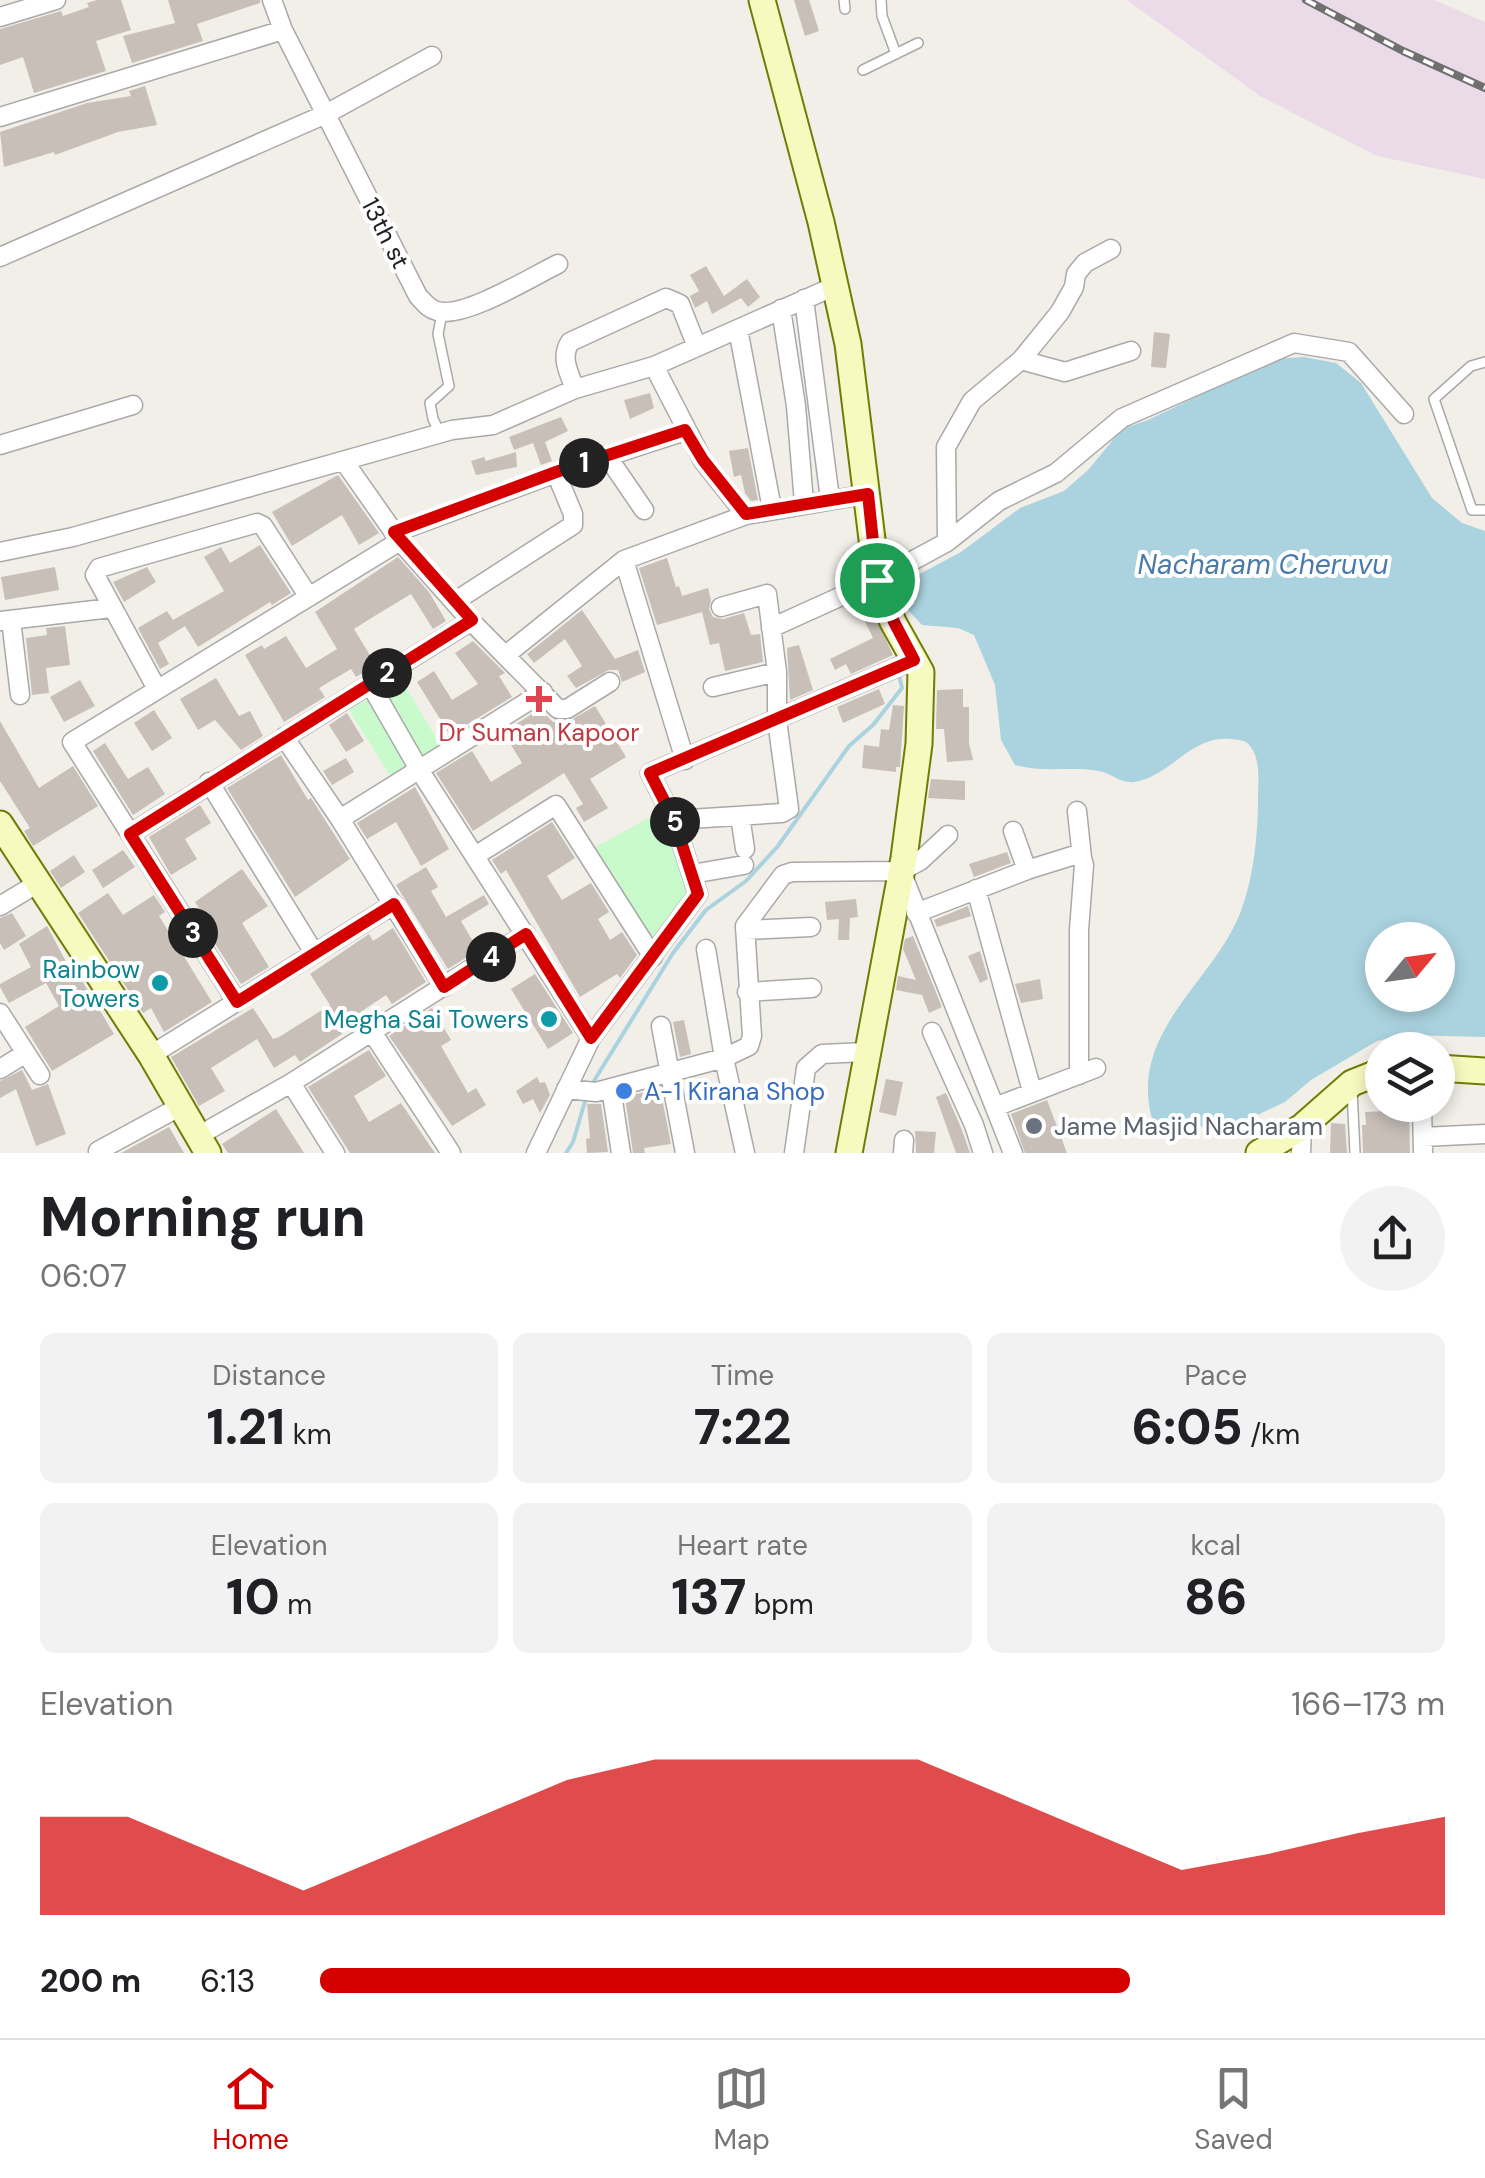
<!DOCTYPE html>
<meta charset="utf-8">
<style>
body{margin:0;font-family:"DM Sans",sans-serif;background:#f2f2f2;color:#202124;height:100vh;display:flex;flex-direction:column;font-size:38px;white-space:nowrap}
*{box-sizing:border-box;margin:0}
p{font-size:32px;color:#757577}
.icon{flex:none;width:55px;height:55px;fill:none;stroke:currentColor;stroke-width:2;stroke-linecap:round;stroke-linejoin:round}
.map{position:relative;height:1153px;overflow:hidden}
.side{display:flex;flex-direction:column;background:#fff;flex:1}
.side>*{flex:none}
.needle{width:65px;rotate:61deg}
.tools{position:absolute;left:1365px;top:922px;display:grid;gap:20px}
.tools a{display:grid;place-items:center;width:90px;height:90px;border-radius:50%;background:#fff;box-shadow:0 5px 15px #0003;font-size:50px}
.pin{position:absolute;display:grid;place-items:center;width:85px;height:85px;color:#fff;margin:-42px;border:5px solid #fff;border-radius:50%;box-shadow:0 2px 10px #0007}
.km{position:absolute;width:50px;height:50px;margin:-25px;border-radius:50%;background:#222;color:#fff;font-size:28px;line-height:50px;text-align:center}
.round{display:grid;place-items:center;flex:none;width:105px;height:105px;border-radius:52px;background:#f2f2f2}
.head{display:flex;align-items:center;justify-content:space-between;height:170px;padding:0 40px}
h1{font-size:55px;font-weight:800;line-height:75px}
.metrics{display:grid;grid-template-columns:repeat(3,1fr);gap:15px;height:170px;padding:10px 40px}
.metrics div{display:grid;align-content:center;border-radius:15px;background:#f2f2f2;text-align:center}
.metrics b{font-size:50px;font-weight:800}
.metrics small{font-size:28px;font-weight:400}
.metrics p{font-size:28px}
.chart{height:280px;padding:20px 40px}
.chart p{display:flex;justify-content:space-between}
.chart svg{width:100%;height:180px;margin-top:10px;fill:#d40000;opacity:.7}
ul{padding:0 40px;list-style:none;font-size:32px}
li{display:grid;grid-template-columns:160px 120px 1fr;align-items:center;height:75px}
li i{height:25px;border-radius:12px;background:#d40000}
.tabs{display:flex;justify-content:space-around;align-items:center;height:140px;border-top:2px solid #e0e0e0;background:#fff;font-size:28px;color:#757577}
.tabs a{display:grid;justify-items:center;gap:5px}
.tabs .selected{color:#d40000}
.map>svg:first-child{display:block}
</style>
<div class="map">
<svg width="1485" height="1153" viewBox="0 0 1485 1153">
<rect width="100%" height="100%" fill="#f2efe9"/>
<path fill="#ebdbe8" d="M1127,0H1434L1485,22V179L1377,156L1260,96Z"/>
<path fill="#c8facc" d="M402,680L440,745L391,777L349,710Z
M660,812L695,892L651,949L588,851Z"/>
<path fill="#aad3df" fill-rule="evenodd" d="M1304,357L1336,363L1361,383L1432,498L1462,523L1485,531V1037L1402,1035L1377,1041L1311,1080L1285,1102L1253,1117L1223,1126L1155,1128C1122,1035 1213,985 1241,911C1254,876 1258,834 1258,798C1258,782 1261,759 1250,746C1245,739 1238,740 1230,739C1191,735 1170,777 1134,782C1121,784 1111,773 1099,771C1071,766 1043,773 1015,765L1001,740L995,685L974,635L958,628L922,625L908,610L906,590L916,576L961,552L1020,508L1064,491L1088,470L1122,429L1148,420L1275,359ZM1382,940H1438V995H1382Z"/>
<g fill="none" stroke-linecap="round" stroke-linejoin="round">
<path stroke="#aad3df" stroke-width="4" d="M592,1084L673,953L706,910L746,881L778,846L849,746L873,725L902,688L899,675
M566,1153L573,1142L586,1098"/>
</g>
<path fill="#c7bfb8" d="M97,0H121L131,30L96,41L106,71L34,93L23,57L0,65V29L61,11L63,16L89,7L87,3Z
M168,0H260V3L197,24L203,41L132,63L123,36L175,23Z
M794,0H809L819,31L805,36Z
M145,86L157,125L118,132L55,155L54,152L4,167L0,132L87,103L131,96L129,91Z
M706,266L724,296L747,279L760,297L748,307L741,298L712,314L707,301L695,308L690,296L699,291L690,275Z
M1154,332L1170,334L1166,368L1151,367Z
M650,393L654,408L630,419L624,400Z
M561,417L568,431L545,442L552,461L541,465L533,443L514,450L509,437Z
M748,448L758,500L751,501L745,493L741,475L734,477L729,451Z
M516,452L517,467L476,475L471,461L484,457L486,461Z
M338,475L379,533L359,545L342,515L292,546L272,512Z
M260,545L291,593L272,605L270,602L198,647L185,626L158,643L169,664L160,669L138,628L167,611L173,620L224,591L204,557L221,547L230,563Z
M398,557L429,592L446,621L433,629L411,594L373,617L354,629L376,665L356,677L351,669L319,688L325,697L284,722L245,655L262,645L264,649L286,636L306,668L337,649L315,612Z
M667,558L676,587L679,586L682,596L708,588L711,600L709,609L713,617L723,619L744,613L751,635L760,634L763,662L725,671L719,643L710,645L702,612L657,625L639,568Z
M55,567L59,590L5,600L1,577Z
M147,567L156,582L124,602L113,582Z
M867,598L893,655L851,674L846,664L835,670L830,659L873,638L856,603Z
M582,610L615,659L638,650L645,672L622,682L618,670H609L576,688L567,676L582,666L565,639L534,663L527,654Z
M65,626L70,665L46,668L49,693L32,695L26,638L47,635L46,628Z
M473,641L505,673L499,676L512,697L450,735L417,682L434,671L452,700L478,684L455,653Z
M799,645L813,690L790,700L787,648Z
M216,678L239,716L250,711L263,736L241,750L215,720L198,730L180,699Z
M80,680L95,706L64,722L50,697Z
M879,689L885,704L843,723L837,707Z
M963,689V707H969V743L973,760L947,762L944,729H936L937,690Z
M893,705L904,706L900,767H896V772L862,768L864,745L879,747L881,729L889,730Z
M595,706L626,757L590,779L608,808L584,822L576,808L583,804L564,773L473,831L436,773L472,751L491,782L522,763L503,732L540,709L553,722H567Z
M154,710L172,738L152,751L134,723Z
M347,713L364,741L346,752L329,725Z
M0,721L39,788L73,766L98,806L33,846L24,831L30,828L0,781Z
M105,743L128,779L148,767L165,794L133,815L93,751Z
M281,755L308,800L311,798L350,859L295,897L227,788Z
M346,758L354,772L332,785L323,771Z
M931,779L965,781V800L928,798Z
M415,787L449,849L421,866L396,822L367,839L357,823Z
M200,805L211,823L185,839L197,859L171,875L149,837Z
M552,822L575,858L547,876L562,900L591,883L609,912L598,919L610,940L622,932L637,955L620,978L617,974L580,997L506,870L501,874L492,860Z
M123,850L135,867L103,888L92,870Z
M1007,852L1011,863L974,877L969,864Z
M74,855L85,872L61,888L50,871Z
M426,867L438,887L431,891L446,917L484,895L489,904L461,921L478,950L448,969L396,885Z
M242,869L268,906L242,923L269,967L241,984L203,925L208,922L195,902Z
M108,893L123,915L154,895L165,912L159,916L212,1002L164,1032L151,1008L143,1013L78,913Z
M856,899L858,917L850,918L849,940H838L839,919L827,920L825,902Z
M968,906L971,916L937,927L934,920Z
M12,913L26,936L4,950L0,943V918Z
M47,926L71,971L75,969L114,1034L52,1071L25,1027L59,1006L46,983L9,1003L0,987V984L31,967L19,944Z
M393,928L426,982L392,1004L386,995L338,1027L342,1034L300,1062L295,1055L274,1068L257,1039L211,1068L225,1091L199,1106L171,1057L253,1008L273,1039L279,1037L330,1005L310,974L369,934L373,941Z
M913,936L942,1007L929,1013L922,995L896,990L898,976L916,980L903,949L905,939Z
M980,951L988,979L980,983L968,956Z
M535,974L573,1033L548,1049L511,989Z
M1040,979L1043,999L1021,1003L1015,984Z
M432,1008L451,1040L441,1046L468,1093L476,1088L486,1105L452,1126L389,1036Z
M684,1020L691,1054L680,1057L673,1022Z
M369,1050L386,1076L354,1096L369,1122L401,1103L435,1153H350L308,1087Z
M22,1070L32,1090L48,1084L66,1134L36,1146L16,1089L0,1098V1081Z
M537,1077L540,1083L545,1082L550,1095L540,1113L533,1099L523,1104L516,1091Z
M886,1079L903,1082L896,1116L879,1112Z
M660,1088L671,1144L644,1148L645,1153H633L625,1097Z
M946,1093L962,1130L970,1153H956L936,1097Z
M1047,1100L1067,1153H1025L1011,1114Z
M587,1104H601L608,1152L587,1153L586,1139L590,1138Z
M276,1109L304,1153H228L222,1144Z
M1409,1110L1410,1153H1363L1362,1125H1366L1365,1112Z
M1331,1123L1345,1124L1347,1153H1330Z
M169,1127L184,1153H121Z
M915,1131L936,1132L934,1153H916Z"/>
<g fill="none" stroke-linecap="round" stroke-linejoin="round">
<g stroke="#a9a9a9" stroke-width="12">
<path id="lane" d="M844,0L845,9
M881,0L882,16L896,54
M863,70L918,43
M1485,362L1471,366L1434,399L1472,510H1485
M440,433L433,419L430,403L449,386L438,334L442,313
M1352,1090L1355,1153"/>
</g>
<g stroke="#a9a9a9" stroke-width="21">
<path id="street" d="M272,0L283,30L418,296C424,302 428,309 437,311C464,319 531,277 558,264
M0,17L56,0
M0,117L283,30
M0,257L326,114L432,56
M804,299L830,499
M781,309L796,406L804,503
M738,329L772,509
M1021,360L1065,372L1131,351
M654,366L703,461L746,515
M575,389C569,373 560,357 570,342L666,298L680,304L697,347
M0,445L133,405
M607,456L644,510
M348,467L400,541L471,621L558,709H567L610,682
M394,533L556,473L685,431
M947,542L946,447L972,401L1021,360L1060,312L1074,287L1076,274L1085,263L1111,249
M0,552L73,537L452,430L493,425L575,389L654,366L835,286
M624,560L685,760
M454,602L573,525V514L556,473
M11,620L20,695
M0,621L111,608
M771,628L877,580L947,542L999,501L1056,473L1122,418L1294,343L1349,352L1404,414
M507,654L624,560L746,515L868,494
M370,684L420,771L591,1038
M713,687L777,672
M157,689L95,575L99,568L257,523L263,526L309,597
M284,737L340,819L444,987
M209,782L313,951
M1077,811L1082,858
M740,816L745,849
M340,819L543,692
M674,820L782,813L789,809L777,720V672L767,594L721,607
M130,834L471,621
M475,856L556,805L653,957
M1027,870L1075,855L1082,858L1084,865L1079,930V1075
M901,871L920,861L948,835
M692,874L744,865
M976,889L1032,1091
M0,906L38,883
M916,913L1027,870L1013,831
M745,930L811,927
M706,949L724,1058L745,1153
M747,992L812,988
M237,1002L72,742L400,541
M0,1013L40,1075
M661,1026L685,1153
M372,1032L451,1153
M932,1032L974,1125L983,1153
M151,1055L394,904
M0,1069L26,1053
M291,1083L335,1153
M611,1088L621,1153
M566,1089L596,1092L724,1058L749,1046L752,1036L745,926L783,875L792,872L901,871L1013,1153
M1422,1105L1423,1153
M995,1107L1096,1068
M198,1136L291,1083L526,934
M1423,1137L1485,1134
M99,1153L98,1151L181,1106
M536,1153L591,1038L698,894L674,820L650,773L914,660
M794,1153L806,1068L822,1054L865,1052
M903,1153L904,1140
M1301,1153L1302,1127"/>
</g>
<g stroke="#707d05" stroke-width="29">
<path id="secondary" d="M762,0L821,222L848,344L877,580L893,622L921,672L919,744L904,858L849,1153
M0,824L151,1055L208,1153
M1438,1068L1485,1071
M1259,1153L1302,1127L1352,1083L1382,1071"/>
</g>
<use href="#lane" stroke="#fff" stroke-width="9"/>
<use href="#street" stroke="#fff" stroke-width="18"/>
<use href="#secondary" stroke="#f7fabf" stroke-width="25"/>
<g stroke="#707070" stroke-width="8">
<path id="rail" d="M1306,0L1403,51L1485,88"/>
</g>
<use href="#rail" stroke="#fff" stroke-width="4" stroke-dasharray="11" stroke-linecap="butt"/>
</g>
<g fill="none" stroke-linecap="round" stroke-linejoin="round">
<g stroke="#fff" stroke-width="20">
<path id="route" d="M685,430L703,460L746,514L868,494L877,580L894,622L914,660L650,773L674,820L698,894L591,1038L526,934L444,987L394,904L237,1002L130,834L472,620L394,532L556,472Z"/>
</g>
<use href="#route" stroke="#d40000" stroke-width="12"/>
</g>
<path fill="#e0444e" stroke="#fff" stroke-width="4" d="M534 684h10v10h10v10h-10v10h-10v-10h-10v-10h10z"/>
<g fill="#0f9aa8" stroke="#fff" stroke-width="4">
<circle cx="160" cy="983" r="10"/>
<circle cx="549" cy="1019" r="10"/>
</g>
<circle fill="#3f7fe0" stroke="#fff" stroke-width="4" cx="624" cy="1091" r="10"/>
<circle fill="#6b7280" stroke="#fff" stroke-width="4" cx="1034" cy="1126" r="10"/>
<g text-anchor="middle" stroke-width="8" stroke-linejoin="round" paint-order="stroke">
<g font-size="25" fill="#222" stroke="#fff">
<text transform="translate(386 233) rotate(63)" y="9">13th st</text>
</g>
<g font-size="25" fill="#be3a42" stroke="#fff">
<text x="539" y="741">Dr Suman Kapoor</text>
</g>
<g font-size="25" fill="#0d838f" stroke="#fff" text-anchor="end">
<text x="140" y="978">Rainbow<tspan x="140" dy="29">Towers</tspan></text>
<text x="529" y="1028">Megha Sai Towers</text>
</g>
<g font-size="25" fill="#366cbe" stroke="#fff" text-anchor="start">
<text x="644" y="1100">A-1 Kirana Shop</text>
</g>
<g font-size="25" fill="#5b616d" stroke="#fff" text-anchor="start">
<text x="1054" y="1135">Jame Masjid Nacharam</text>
</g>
<g font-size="28" font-style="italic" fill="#4a7aab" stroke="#fff">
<text x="1263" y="574">Nacharam Cheruvu</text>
</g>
</g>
</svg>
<div class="tools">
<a><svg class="needle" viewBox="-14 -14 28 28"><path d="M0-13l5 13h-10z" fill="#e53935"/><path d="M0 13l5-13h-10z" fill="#757577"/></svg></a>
<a><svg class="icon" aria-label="layers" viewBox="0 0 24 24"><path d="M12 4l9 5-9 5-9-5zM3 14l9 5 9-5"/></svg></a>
</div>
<div class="pin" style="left:877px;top:580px;background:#1e9e55"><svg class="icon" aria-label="arrive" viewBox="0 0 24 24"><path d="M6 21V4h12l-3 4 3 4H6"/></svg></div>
<b class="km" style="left:584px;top:463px">1</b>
<b class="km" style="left:387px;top:673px">2</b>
<b class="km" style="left:193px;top:933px">3</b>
<b class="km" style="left:491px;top:957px">4</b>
<b class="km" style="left:675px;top:822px">5</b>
</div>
<section class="side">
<div class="head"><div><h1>Morning run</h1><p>06:07</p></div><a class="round"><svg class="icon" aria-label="share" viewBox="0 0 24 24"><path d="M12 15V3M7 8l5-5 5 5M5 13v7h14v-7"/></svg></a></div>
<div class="metrics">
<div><p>Distance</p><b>1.21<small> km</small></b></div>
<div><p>Time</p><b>7:22</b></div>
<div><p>Pace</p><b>6:05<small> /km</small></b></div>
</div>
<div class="metrics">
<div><p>Elevation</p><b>10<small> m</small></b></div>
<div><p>Heart rate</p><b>137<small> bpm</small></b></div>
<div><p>kcal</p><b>86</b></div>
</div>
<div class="chart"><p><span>Elevation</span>166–173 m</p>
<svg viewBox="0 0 160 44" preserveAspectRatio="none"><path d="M0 44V20L10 20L20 29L30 38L40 29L50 20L60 11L70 6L80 6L90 6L100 6L110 15L120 24L130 33L140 29L150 24L160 20V44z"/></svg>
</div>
<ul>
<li><b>200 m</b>6:13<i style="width:72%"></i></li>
</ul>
</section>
<nav class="tabs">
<a class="selected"><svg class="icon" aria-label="home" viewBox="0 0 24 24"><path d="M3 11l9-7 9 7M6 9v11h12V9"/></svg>Home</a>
<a><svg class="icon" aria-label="map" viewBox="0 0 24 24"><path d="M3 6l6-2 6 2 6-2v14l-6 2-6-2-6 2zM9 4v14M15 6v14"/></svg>Map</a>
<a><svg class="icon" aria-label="saved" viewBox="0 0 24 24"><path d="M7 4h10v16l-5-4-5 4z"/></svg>Saved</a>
</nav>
